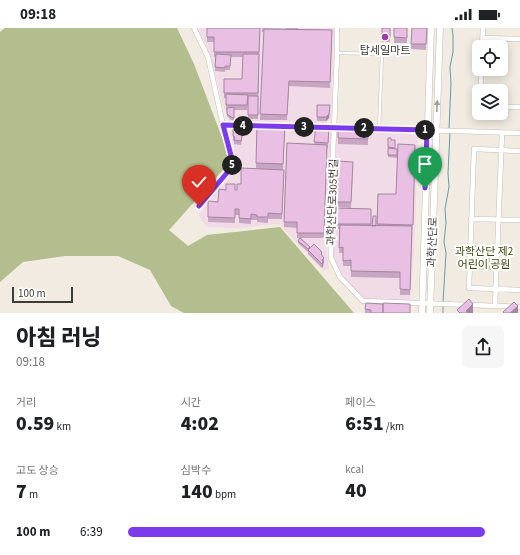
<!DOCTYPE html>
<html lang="ko">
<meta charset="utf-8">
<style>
body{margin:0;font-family:"Source Sans 3","Noto Sans KR",sans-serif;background:#f6f6f6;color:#202124;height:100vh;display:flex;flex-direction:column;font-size:15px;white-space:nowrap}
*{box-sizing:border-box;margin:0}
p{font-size:13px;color:#757577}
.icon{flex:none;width:22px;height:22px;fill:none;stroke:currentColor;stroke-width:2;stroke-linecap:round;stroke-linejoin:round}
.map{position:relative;height:285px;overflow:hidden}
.panel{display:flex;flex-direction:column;background:#fff;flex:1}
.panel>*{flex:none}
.controls{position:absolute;left:472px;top:12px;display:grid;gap:8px}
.controls a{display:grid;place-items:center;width:36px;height:36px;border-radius:6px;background:#fff;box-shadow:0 2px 10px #0003;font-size:20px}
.scale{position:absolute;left:12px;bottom:10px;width:61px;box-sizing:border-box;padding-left:4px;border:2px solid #3e3c38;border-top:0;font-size:11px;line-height:14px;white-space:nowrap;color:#3e3c38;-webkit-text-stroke:3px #fff;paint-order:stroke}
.pin{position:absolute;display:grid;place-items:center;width:34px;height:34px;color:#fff;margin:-41px -17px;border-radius:50% 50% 50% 0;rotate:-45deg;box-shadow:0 0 4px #0007}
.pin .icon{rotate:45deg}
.km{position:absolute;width:20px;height:20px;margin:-10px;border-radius:50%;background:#222;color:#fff;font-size:11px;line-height:20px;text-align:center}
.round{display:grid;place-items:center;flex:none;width:42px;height:42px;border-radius:6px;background:#f6f6f6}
.overview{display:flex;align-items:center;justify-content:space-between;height:68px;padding:0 16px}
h1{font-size:22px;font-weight:800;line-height:30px}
.stats{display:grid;grid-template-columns:repeat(3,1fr);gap:6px;height:68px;padding:4px 16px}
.stats div{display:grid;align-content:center}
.stats b{font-size:20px;font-weight:800}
.stats small{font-size:11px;font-weight:400}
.stats p{font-size:11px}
ul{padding:0 16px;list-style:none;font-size:13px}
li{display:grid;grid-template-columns:64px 48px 1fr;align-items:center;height:30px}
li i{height:10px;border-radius:5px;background:#7c3aed}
.status{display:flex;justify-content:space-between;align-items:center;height:28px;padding:0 20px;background:#fff;direction:ltr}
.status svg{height:11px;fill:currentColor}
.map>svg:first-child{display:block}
</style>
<div class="status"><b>09:18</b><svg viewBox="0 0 49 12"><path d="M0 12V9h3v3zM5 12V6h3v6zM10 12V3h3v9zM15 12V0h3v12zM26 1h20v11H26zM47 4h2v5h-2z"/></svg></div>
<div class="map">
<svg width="520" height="285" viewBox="0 0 520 285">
<rect width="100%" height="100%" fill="#f1ebe1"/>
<path fill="#f1dbe7" d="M199,0H334L331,90L326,95L233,94L229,93L227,90L207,18L199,4Z
M236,100L328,102L330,104L331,106L326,219L329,241L324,243L279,196L236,200L206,199L198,186L233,144L236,137L237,132L228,106L230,103L232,101Z
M341,103L406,104L414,107L418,110L415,202L411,269L409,273L371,272L363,269L340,245L333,226V203L336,109Z"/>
<path fill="#bdc59b" d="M471,217L497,218L496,242L470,241Z"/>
<path fill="#b4bd8d" d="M5,0H177L194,36L231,133L169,202L188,218L207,207L280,199L354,285H184L171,278L150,242L118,228H65L23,234L0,254V4Z"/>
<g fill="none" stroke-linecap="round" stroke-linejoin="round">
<path stroke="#619fa8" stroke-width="1" d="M449,101L451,56L450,39L453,24V7L452,0
M443,274L446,225L444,214L446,195L445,181L449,159L448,145L450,104
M443,285V277"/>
<g stroke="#c4beb4" stroke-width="3.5">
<path id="lane" d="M337,25L382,26
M379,101L382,26C382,26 384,21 385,20C389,16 402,18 408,18"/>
</g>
<g stroke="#c4beb4" stroke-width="5.5">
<path id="street" d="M194,0L208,29L223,97L233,135L231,140L199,178
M337,0V25L330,202L331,230L340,249L363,273L520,279
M483,10L520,11
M482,19L483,0
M481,63V41
M501,79H520
M223,97L264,98
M279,98L346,100
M363,100L520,105
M520,123L474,121L469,260L520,262
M471,191L520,192
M495,278L502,105"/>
</g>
<g stroke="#c4beb4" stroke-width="7">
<path id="secondary" d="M422,285L431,0
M430,285L440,0"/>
</g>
<use href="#lane" stroke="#fff" stroke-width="2.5"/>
<use href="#street" stroke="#fff" stroke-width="4.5"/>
<use href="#secondary" stroke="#fff" stroke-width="6"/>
</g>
<path fill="#c8a5c3" d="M207,0H260L258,91H248V76L247,82H234V92H231L227,88V82H226V70H224V51H242L243,29H231L230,42H225V44L215,43L216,29H214V14H207Z
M262,0L286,1V0H298V1L332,2L330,60L289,58L287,92H260L264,4H262Z
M382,0H390V14H382Z
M394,0H407V15H394Z
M412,0H427L426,22L411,21Z
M317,77L330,81L329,90L326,93H317Z
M285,97L283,142L284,147L282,191H268V195L257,194V192H251V196L239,195V187H235V195L208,194V189L226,162H237L241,156L256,141V135Z
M316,97L329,105L328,120H327L324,210H301L310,220L322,228L324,234L323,238L322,240L308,226V224L298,215V213L300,210H297V200L284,199L287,115L314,116Z
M233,98H243L242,112L241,117L234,116V113H233Z
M338,103L368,105V117L338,116Z
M388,110L391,112H395V121H397V130L388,129Z
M415,117L410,267H400V250L351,249V238H343V225H339L340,201H335V180L371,181V198H377L378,166H396Z
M353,139L351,180L336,179V174Z
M365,281L410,285H365Z"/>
<path fill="#a3869f" d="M330,77L329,90L326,93V89Z
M324,230L323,238L322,240V232Z
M473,276V285H466V283Z
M518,278V285H510Z"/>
<path fill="#e9c0e3" stroke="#a3869f" d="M207,0H260L259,24H214V9H207Z
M382,0H390V9H382Z
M394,0H407V10L394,9Z
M412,0H427L426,16H411Z
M264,1L332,2L330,54L289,53L287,87L260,86Z
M216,26L231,27L230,38H225V40L215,39Z
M243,26H259L258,65H224V51H242Z
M226,66L248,67L247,77H226Z
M248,68H258V87H248Z
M317,77H330L329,86L326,89H317Z
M234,79V90L231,89L227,86V80Z
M235,97L243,98L242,108L241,113L234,112L235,109L233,108V98H235Z
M257,97H285L283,136L256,135Z
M316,97H326L329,100L328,115L314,114Z
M342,99L368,100V111L338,110V103Z
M388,110H391V112H395V120L388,119Z
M287,115L327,117L324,205H297V194H284Z
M398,116L415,117L413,197L377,196L378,166H396Z
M388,120L397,121V127H388Z
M338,133L353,134L351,174H336Z
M241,140L284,142L282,186L268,185V189H257V187L251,186V191L239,190V181H235V190L208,189V173L218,174L219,161L226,162V156H235V162H237V156H241Z
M335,180L371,181V196H335Z
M373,188H376V198H372Z
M340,197L412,198L410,262L400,261V244L351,243V232L343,233V219L339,220Z
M300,210L310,219L308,221L298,213Z
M314,216L321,223L322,225L321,226L324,230L322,232L323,234L322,236L308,222Z
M469,271L473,276L466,283L468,285H460L457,282Z
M514,274L518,278L510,285H504L503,284Z
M366,275L383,276V285H371V282L365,281Z
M383,275L410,276V285H383Z"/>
<defs><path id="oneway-solid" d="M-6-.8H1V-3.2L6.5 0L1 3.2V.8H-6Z"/></defs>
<use fill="#9e9e9c" href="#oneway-solid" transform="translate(437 78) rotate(-88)"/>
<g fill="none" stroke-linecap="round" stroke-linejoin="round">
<g stroke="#fff" stroke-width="8">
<path id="route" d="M199,178L231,140L233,135L223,97L427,102L425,160"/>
</g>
<use href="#route" stroke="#7c3aed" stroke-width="5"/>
</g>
<circle fill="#9f3ca3" stroke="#fff" stroke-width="1.5" cx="385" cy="9" r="4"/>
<g text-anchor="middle" stroke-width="4" stroke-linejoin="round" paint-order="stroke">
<g font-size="11" fill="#3e3c38" stroke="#fff">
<text x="385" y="26">탑세일마트</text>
</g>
<g font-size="11" fill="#3e3c38" stroke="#fff">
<text transform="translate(332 174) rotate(-88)" y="4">과학산단로305번길</text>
<text transform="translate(432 214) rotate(-88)" y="4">과학산단로</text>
</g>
<g font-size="11" fill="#424a13" stroke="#fff">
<text x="484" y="227">과학산단 제2<tspan x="484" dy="13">어린이 공원</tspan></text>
</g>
</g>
</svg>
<div class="controls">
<a><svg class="icon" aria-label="locate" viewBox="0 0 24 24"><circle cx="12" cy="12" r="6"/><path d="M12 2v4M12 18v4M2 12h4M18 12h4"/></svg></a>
<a><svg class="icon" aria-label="layers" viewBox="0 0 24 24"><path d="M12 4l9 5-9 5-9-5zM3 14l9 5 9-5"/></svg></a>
</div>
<div class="scale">100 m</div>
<div class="pin" style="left:425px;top:160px;background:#1e9e55"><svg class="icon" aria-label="arrive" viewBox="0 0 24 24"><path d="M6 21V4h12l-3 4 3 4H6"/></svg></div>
<div class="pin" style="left:199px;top:178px;background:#d93025"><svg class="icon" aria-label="check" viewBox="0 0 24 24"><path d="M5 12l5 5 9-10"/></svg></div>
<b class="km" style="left:425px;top:102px">1</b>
<b class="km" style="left:364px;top:100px">2</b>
<b class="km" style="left:304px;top:99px">3</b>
<b class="km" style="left:243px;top:98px">4</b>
<b class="km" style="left:232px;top:137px">5</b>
</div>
<section class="panel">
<div class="overview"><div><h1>아침 러닝</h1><p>09:18</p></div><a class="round"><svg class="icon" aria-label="share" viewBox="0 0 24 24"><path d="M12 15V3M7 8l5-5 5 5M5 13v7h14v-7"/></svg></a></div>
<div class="stats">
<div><p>거리</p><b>0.59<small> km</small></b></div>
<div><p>시간</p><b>4:02</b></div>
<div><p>페이스</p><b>6:51<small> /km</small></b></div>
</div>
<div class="stats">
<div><p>고도 상승</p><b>7<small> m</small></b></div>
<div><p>심박수</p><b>140<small> bpm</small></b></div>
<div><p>kcal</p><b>40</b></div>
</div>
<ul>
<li><b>100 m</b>6:39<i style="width:95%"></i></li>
</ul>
</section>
